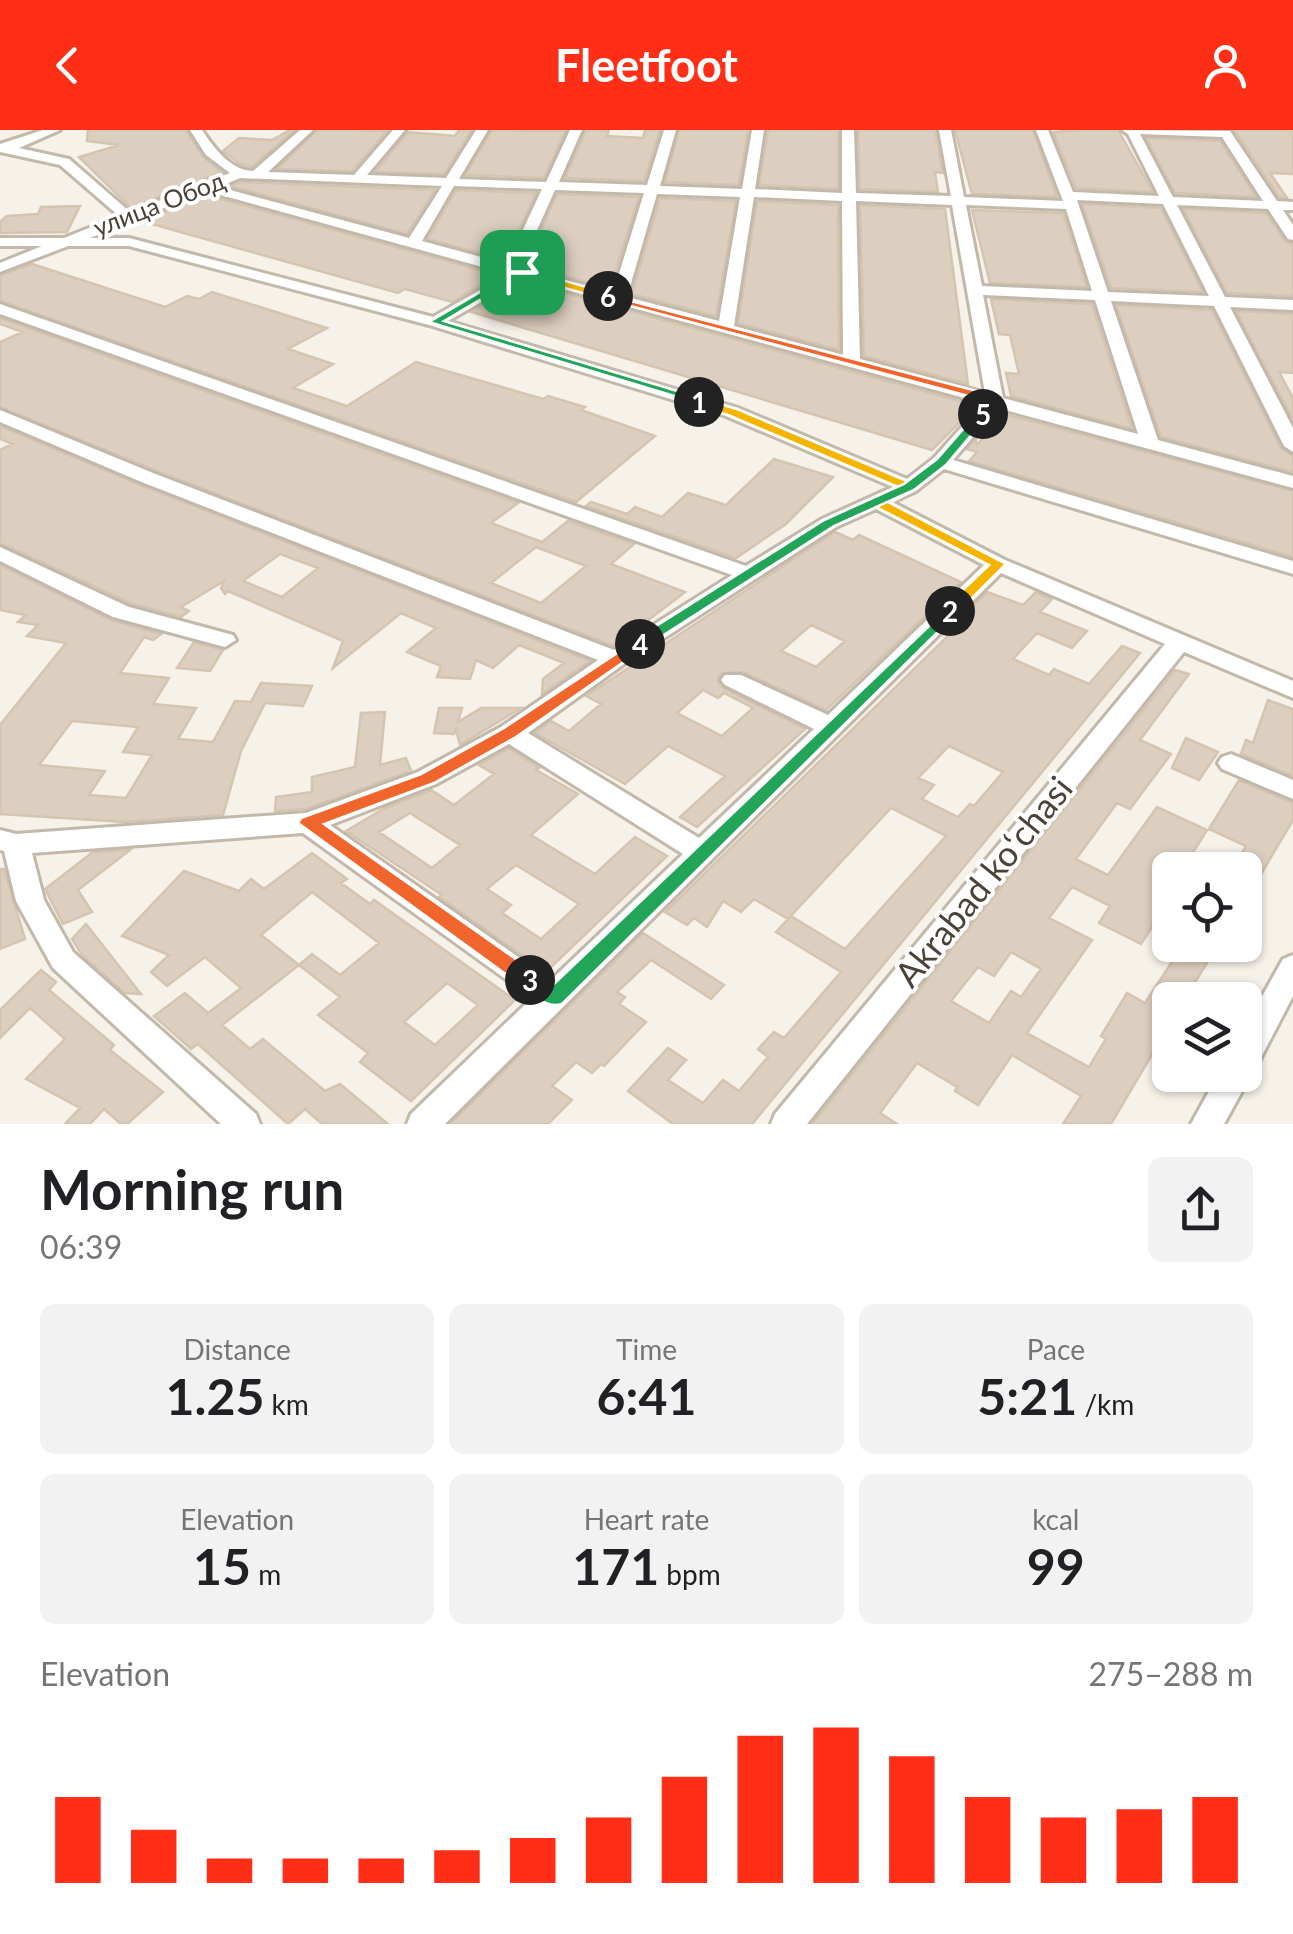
<!DOCTYPE html>
<meta charset="utf-8">
<style>
body{margin:0;font-family:Lato,sans-serif;background:#f2f2f2;color:#202124;height:100vh;display:flex;flex-direction:column;font-size:38px;white-space:nowrap}
*{box-sizing:border-box;margin:0}
p{font-size:32px;color:#757577}
.icon{flex:none;width:55px;height:55px;fill:none;stroke:currentColor;stroke-width:2;stroke-linecap:round;stroke-linejoin:round}
.map{position:relative;height:994px;overflow:hidden}
.side{display:flex;flex-direction:column;background:#fff;flex:1}
.side>*{flex:none}
.fabs{position:absolute;left:1152px;top:722px;display:grid;gap:20px}
.fabs a{display:grid;place-items:center;width:110px;height:110px;border-radius:15px;background:#fff;box-shadow:0 2px 8px #0004;font-size:50px}
.pin{position:absolute;display:grid;place-items:center;width:85px;height:85px;color:#fff;margin:-42px;border-radius:20px;box-shadow:0 5px 15px #0006}
.km{position:absolute;width:50px;height:50px;margin:-25px;border-radius:50%;background:#222;color:#fff;font-size:28px;line-height:50px;text-align:center}
.round{display:grid;place-items:center;flex:none;width:105px;height:105px;border-radius:15px;background:#f2f2f2}
.head{display:flex;align-items:center;justify-content:space-between;height:170px;padding:0 40px}
h1{font-size:55px;font-weight:700;line-height:75px}
.figures{display:grid;grid-template-columns:repeat(3,1fr);gap:15px;height:170px;padding:10px 40px}
.figures div{display:grid;align-content:center;border-radius:15px;background:#f2f2f2;text-align:center}
.figures b{font-size:50px;font-weight:700}
.figures small{font-size:28px;font-weight:400}
.figures p{font-size:28px}
.chart{height:280px;padding:20px 40px}
.chart p{display:flex;justify-content:space-between}
.chart svg{width:100%;height:180px;margin-top:10px;stroke:#ff2e17;stroke-width:6}
header{display:flex;justify-content:space-between;align-items:center;height:130px;padding:0 40px;background:#ff2e17;color:#fff;font-size:45px;font-weight:700}
.map>svg:first-child{display:block}
</style>
<header><svg class="icon" aria-label="back" viewBox="0 0 24 24"><path d="M15 5l-7 7 7 7"/></svg>Fleetfoot<svg class="icon" aria-label="person" viewBox="0 0 24 24"><circle cx="12" cy="8" r="4"/><path d="M4 21q1-7 8-7t8 7"/></svg></header>
<div class="map">
<svg width="1293" height="994" viewBox="0 0 1293 994">
<rect width="100%" height="100%" fill="#f6f1e9"/>
<path fill="#dccfc0" stroke="#d4c4b0" stroke-width="2.5" fill-rule="evenodd" d="M88,0H186L203,27L222,42L131,78L79,27L119,15L87,11Z
M290,0H294L252,37L239,33L223,21L239,8L272,10Z
M317,0H350L387,1L352,41L277,39Z
M459,0H472L444,44L375,42L408,2L455,6Z
M492,0L550,1L566,0L544,48L465,45Z
M586,0H609L607,6L643,8L645,0H660L644,51L565,48Z
M679,0H748L739,55L665,52Z
M768,0H838V59L759,55Z
M858,0H935L943,43L935,42L938,62L860,59Z
M955,0H1033L1057,67L972,64Z
M1080,0H1118L1153,62L1076,58L1053,2Z
M1234,0H1293V44L1270,43L1287,68L1279,67Z
M1146,8L1220,11L1256,67L1175,63Z
M241,52L435,60L407,104L230,56Z
M456,60L536,63L505,130L428,109Z
M557,64L639,67L610,158L525,136Z
M206,65L498,145L452,172L405,159L398,163L141,91Z
M660,68L736,71L716,186L632,164Z
M757,71L838,75L839,220L738,193Z
M1082,74L1161,78L1203,162L1111,158Z
M860,75L945,79L968,254L864,226Z
M80,76L67,102L0,103V92L7,86L38,84L41,77Z
M1183,79L1266,83L1285,111L1293,114V166L1227,163Z
M972,80L1063,83L1087,157L990,153Z
M32,134L165,177L187,166L199,169L212,162L327,198L288,219L333,234L293,258L347,276L416,232L543,269L548,266L585,277L581,280L655,306L576,372L0,171V145Z
M524,152L971,274L972,280L932,320L471,182Z
M991,169L1092,174L1132,299L1011,266L1006,243L1019,244L1010,205L999,204Z
M1116,175L1212,180L1281,318L1293,326V342L1161,307Z
M1236,181L1293,184V243L1279,242L1293,268V290Z
M0,188L518,373L491,393L542,412L568,391L634,414L611,434L685,462L614,516L154,340L0,277V212L23,202L0,194ZM536,417L586,436L541,473L491,453Z
M1004,284L1293,361V427L969,331L977,322L967,319L976,309L977,315Z
M0,296L138,354L590,531L542,564L543,549L564,533L519,515L493,538L476,530L470,549L437,547L441,536L407,522L436,498L401,483L333,538L343,511L228,461L225,464L221,458L224,451L181,477L189,481L181,487L130,473L0,413V320L12,314L0,309ZM280,424L318,438L282,467L243,451Z
M774,329L833,347L786,394L736,428L586,376L591,372L627,384L635,377L662,387L688,363L726,375Z
M835,402L853,410L859,405L961,452L826,580L743,542L722,543L717,550L723,558L805,599L697,697L680,687L725,646L668,616L625,654L535,603L551,591L569,601L601,574L586,566ZM811,495L845,511L816,537L781,521ZM703,560L718,568L724,563L753,578L722,606L677,583Z
M0,435L111,490L161,504L153,510L144,507L120,543L169,548L153,574L196,578L178,609L213,612L235,571L251,572L261,553L312,556L303,576L265,573L241,621L223,685L125,692L0,684V595L66,513L27,506L38,495L18,492L26,485L0,480ZM72,591L138,597L123,622L152,625L126,668L89,665L105,641L39,635Z
M987,462L1023,475L1036,462L1052,469L1040,482L1087,501L1072,518L1037,503L1013,529L1049,545L1054,539L1089,554L1122,516L1140,523L752,994H673L628,961L668,918L686,930L668,950L703,973L723,950L739,961L768,927L758,919L774,902L784,908L841,842L776,802L791,786L845,819L946,706L891,678L788,789L754,769L741,782L723,771L707,797L694,788L687,795L665,782L949,505L946,503ZM949,616L1003,642L974,676L970,674L958,687L922,669L934,655L918,648Z
M194,512L223,520L210,541L177,538Z
M1175,540L1189,544L1140,610L1171,624L1130,679L1117,673L1076,729L1108,745L1157,677L1207,700L1190,727L1216,740H1170V770L1141,814L1099,793L1110,776L1072,757L1049,788L1092,810L1027,903L1089,937L1106,909L1101,906L1127,863L1145,873L1183,815H1218L1184,870H1170V894L1111,994H1063L1081,966L1012,925L978,975L955,961L957,957L917,933L880,983L897,994H812ZM1011,822L1041,839L1021,867L1011,861L989,893L951,871L978,837L994,846Z
M1268,570L1293,579V646L1241,624L1246,610L1253,613Z
M439,578H462L458,592L481,578H521L460,615L456,599L454,604L434,603Z
M385,582L380,635L406,628L411,641L306,679L275,681L276,667L312,662V647L355,637L361,583Z
M1186,608L1218,622L1199,650L1172,638Z
M509,618L539,638L536,640L578,664L531,705L595,744L635,707L667,726L546,842L439,767L442,765L346,701L385,678L431,660L454,675L494,644L479,635ZM410,683L460,715L432,738L379,702ZM516,735L579,774L541,809L502,783L511,775L487,759Z
M1239,650L1293,673V690L1245,771V740H1231L1246,716L1209,699Z
M130,720L78,760L92,782L63,794L45,759L93,722Z
M312,723L347,749L341,753L370,774L374,770L515,870L411,971L360,932L368,923L318,885L340,867L299,835L222,895L250,919L263,909L325,961L340,954L388,994H322L305,979L288,994L198,914L191,919L154,886L185,863L208,883L241,858L205,827L167,856L151,842L169,825L122,806L184,741L239,761L251,749L264,759ZM312,762L379,813L340,845L312,824L299,835L261,805ZM447,853L478,875L435,915L404,892Z
M0,739H4L25,809L0,819Z
M86,794L141,864L124,863L82,825L72,809Z
M643,803L724,855L711,869L651,830L617,862L625,867L619,874L646,892L604,936L601,934L592,943L576,932L552,956L572,970L548,994H450Z
M41,840L56,852L49,860L114,915L110,920L163,962L127,994H121L104,979L90,994H65L80,978L26,949L65,909L30,878L0,908V880Z"/>
<g fill="none" stroke-linecap="round" stroke-linejoin="round">
<g stroke="#c2b9ab" stroke-width="6">
<path id="minor" d="M43,0H60L19,18L69,29L130,82L230,43L206,25L190,0H202C214,18 230,40 253,41L300,0H313L268,42L354,45L393,0H405L367,45L446,48L476,0H488L459,49L546,52L570,0H582L559,52L647,55L664,0H676L660,56L742,59L752,0H764L755,59L842,63V0H854L856,63L951,66L939,0H951L964,67L1063,71L1036,0H1048L1073,62L1159,66L1128,4L1122,0L1230,1L1277,71L1293,72V80H1283L1293,95V110L1288,109L1268,79L1177,75L1225,167L1293,170V180L1230,177L1293,298V322L1284,316L1214,176L1111,171L1158,310L1293,346V358L998,278L953,330L1293,431V444L944,339L916,361L892,372L1005,430L1293,551V568L1184,522L807,994H771L775,984L1165,514L1001,443L445,994H407L411,984L532,868L303,703L32,723L44,770L73,822L256,984L260,994H221L53,838L16,771L4,721L0,720V700L16,704L306,683L418,642L501,597L598,530L139,351L0,292V280L153,343L614,520L732,445L0,184V174L746,436L822,389L893,357L726,286L429,195L129,116H68L0,142V133L42,116H0V108H64L119,86L60,35L0,22V14ZM1140,4L1222,7L1263,71L1173,67ZM240,48L442,56L409,108L219,57ZM454,56L542,59L507,134L422,111ZM555,60L644,63L613,163L520,138ZM206,61L508,144L433,187L129,108H90ZM657,64L740,67L719,191L627,167ZM754,67L842,71L843,225L734,196ZM1077,70L1163,74L1209,166L1108,162ZM856,71L952,75L985,263L860,229ZM966,75L1066,79L1092,161L982,156ZM523,148L983,273L934,328L907,349L738,278L448,191ZM983,165L1095,170L1138,304L1003,268ZM876,379L984,435L828,585L741,545H725L721,550L725,555L814,599L699,708L528,603L624,534L836,397ZM509,614L683,724L551,850L330,695L436,654Z
M0,417L129,477L233,505L236,510L225,517L113,487L0,431Z
M1231,624L1293,650V669L1222,639L1218,633L1222,627Z
M1293,825V866L1256,937L1248,939L1251,945L1224,994H1191L1218,945H1245V897L1283,829Z"/>
</g>
<use href="#minor" fill="#fff" fill-rule="evenodd"/>
</g>
<path fill="#22a559" stroke="#fff" stroke-width="2.5" d="M518,140L527,142L444,191L704,269V275L429,192Z"/>
<path fill="#f5b400" stroke="#fff" stroke-width="2.5" d="M699,268L737,279L914,354V360L890,373L1006,434L956,484H944V478L989,435L874,376V370L898,357L728,285L694,275L693,272Z"/>
<path fill="#22a559" stroke="#fff" stroke-width="2.5" d="M950,476L956,478V484L562,874C547,879 526,863 519,850L522,844L530,841L553,855Z"/>
<path fill="#f0652b" stroke="#fff" stroke-width="2.5" d="M640,508L648,514L645,517L516,607L434,653L324,694L537,844L540,850L537,856H522L298,693L301,688L421,644L504,598Z"/>
<path fill="#22a559" stroke="#fff" stroke-width="2.5" d="M978,282L989,284L946,335L914,360L834,396L645,517H634V510L824,390L904,354L937,329Z"/>
<path fill="#f0652b" stroke="#fff" stroke-width="2.5" d="M604,164L1000,267L1002,270L987,287H978L976,284L987,271L604,169Z"/>
<path fill="#f5b400" stroke="#fff" stroke-width="2.5" d="M522,139L612,164L614,166L608,170L518,145Z"/>
<g text-anchor="middle" stroke-width="8" stroke-linejoin="round" paint-order="stroke">
<g font-size="25" fill="#4a4236" stroke="#fff">
<text transform="translate(159 74) rotate(-21)" y="9">улица Обод</text>
</g>
<g font-size="35" fill="#4a4236" stroke="#fff">
<text transform="translate(984 752) rotate(-51)" y="12">Akrabad koʻchasi</text>
</g>
</g>
</svg>
<div class="fabs">
<a><svg class="icon" aria-label="locate" viewBox="0 0 24 24"><circle cx="12" cy="12" r="6"/><path d="M12 2v4M12 18v4M2 12h4M18 12h4"/></svg></a>
<a><svg class="icon" aria-label="layers" viewBox="0 0 24 24"><path d="M12 4l9 5-9 5-9-5zM3 14l9 5 9-5"/></svg></a>
</div>
<div class="pin" style="left:522px;top:142px;background:#1e9e55"><svg class="icon" aria-label="arrive" viewBox="0 0 24 24"><path d="M6 21V4h12l-3 4 3 4H6"/></svg></div>
<b class="km" style="left:699px;top:272px">1</b>
<b class="km" style="left:950px;top:481px">2</b>
<b class="km" style="left:530px;top:850px">3</b>
<b class="km" style="left:640px;top:514px">4</b>
<b class="km" style="left:983px;top:284px">5</b>
<b class="km" style="left:608px;top:166px">6</b>
</div>
<section class="side">
<div class="head"><div><h1>Morning run</h1><p>06:39</p></div><a class="round"><svg class="icon" aria-label="share" viewBox="0 0 24 24"><path d="M12 15V3M7 8l5-5 5 5M5 13v7h14v-7"/></svg></a></div>
<div class="figures">
<div><p>Distance</p><b>1.25<small> km</small></b></div>
<div><p>Time</p><b>6:41</b></div>
<div><p>Pace</p><b>5:21<small> /km</small></b></div>
</div>
<div class="figures">
<div><p>Elevation</p><b>15<small> m</small></b></div>
<div><p>Heart rate</p><b>171<small> bpm</small></b></div>
<div><p>kcal</p><b>99</b></div>
</div>
<div class="chart"><p><span>Elevation</span>275–288 m</p>
<svg viewBox="0 0 160 44" preserveAspectRatio="none"><path d="M5 44V23M15 44V31M25 44V38M35 44V38M45 44V38M55 44V36M65 44V33M75 44V28M85 44V18M95 44V8M105 44V6M115 44V13M125 44V23M135 44V28M145 44V26M155 44V23"/></svg>
</div>
</section>
